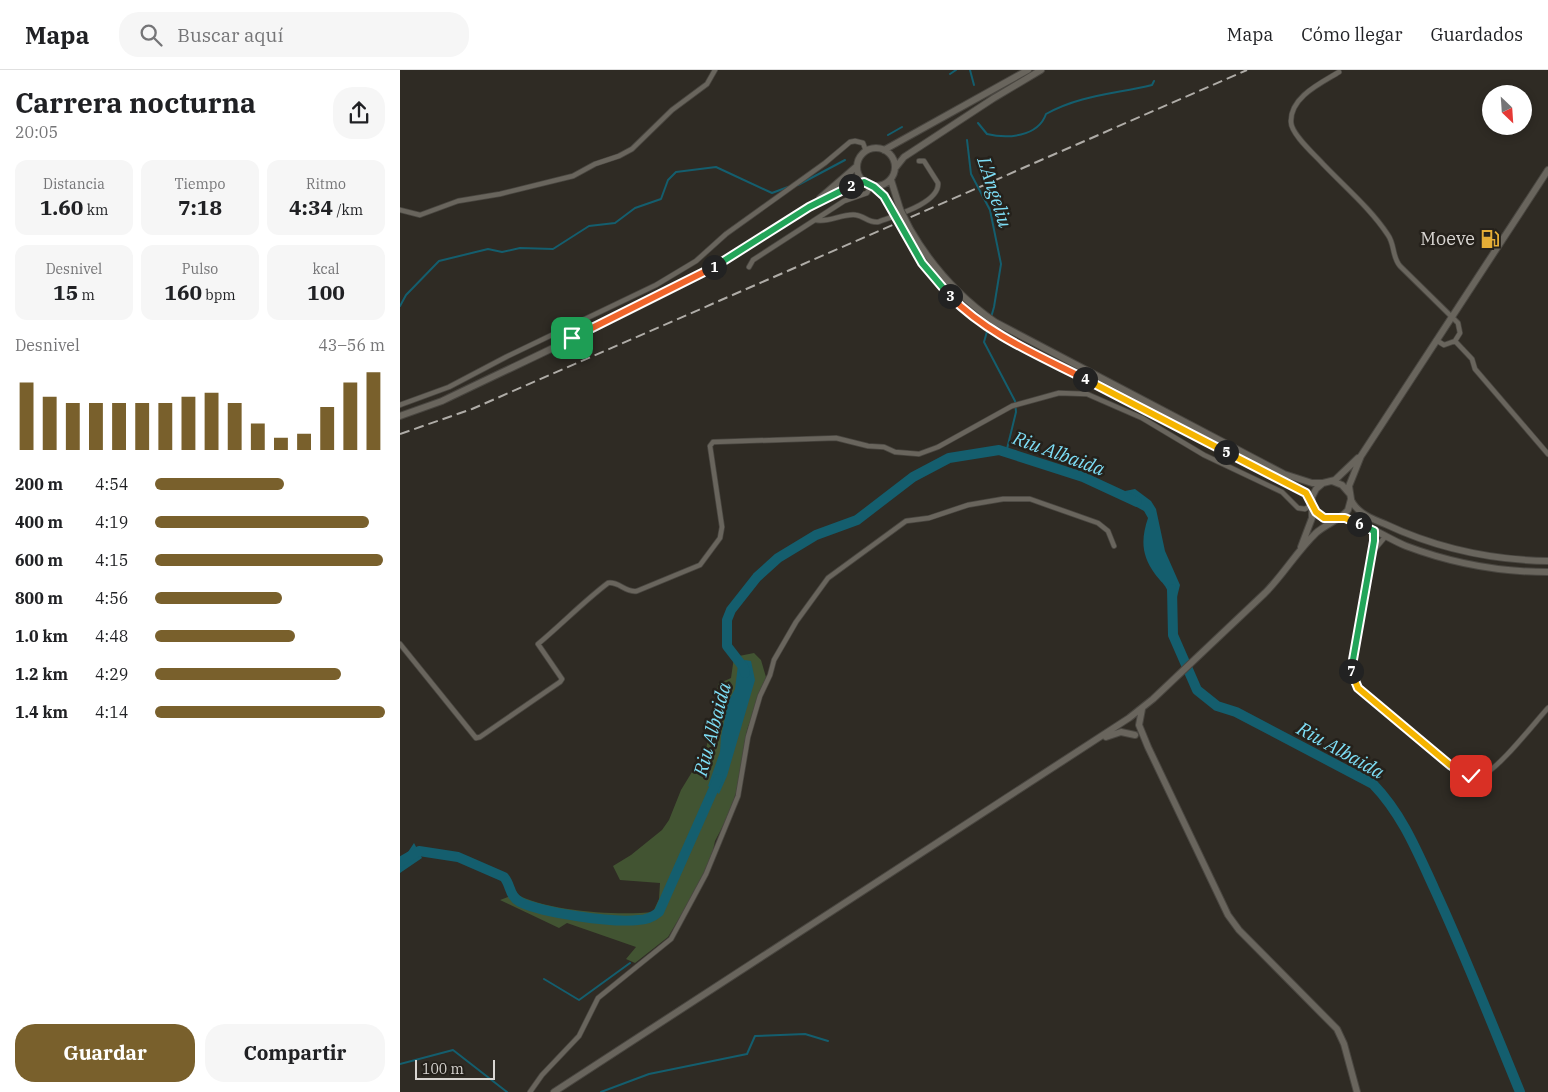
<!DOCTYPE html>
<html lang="es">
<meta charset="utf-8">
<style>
body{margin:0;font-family:"IBM Plex Serif",serif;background:#f6f6f6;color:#202124;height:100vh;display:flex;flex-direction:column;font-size:19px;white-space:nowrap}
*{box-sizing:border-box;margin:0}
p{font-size:16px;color:#757577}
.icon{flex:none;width:28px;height:28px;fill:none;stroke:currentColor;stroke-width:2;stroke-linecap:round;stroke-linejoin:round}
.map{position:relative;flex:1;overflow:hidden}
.drawer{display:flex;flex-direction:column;background:#fff;width:400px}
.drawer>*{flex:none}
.needle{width:32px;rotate:155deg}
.buttons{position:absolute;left:1082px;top:15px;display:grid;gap:10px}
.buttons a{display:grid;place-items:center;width:50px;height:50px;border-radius:50%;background:#fff;box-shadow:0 2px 8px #0003;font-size:25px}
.scale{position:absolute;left:15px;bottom:12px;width:80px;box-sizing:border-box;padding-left:5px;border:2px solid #d9d6d2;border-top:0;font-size:14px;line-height:18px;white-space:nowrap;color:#d9d6d2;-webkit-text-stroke:4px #25211b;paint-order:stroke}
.pin{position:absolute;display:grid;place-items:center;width:42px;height:42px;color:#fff;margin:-21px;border-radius:10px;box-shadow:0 2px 8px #0006}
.km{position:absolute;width:25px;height:25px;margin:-12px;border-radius:50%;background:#222;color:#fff;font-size:14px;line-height:25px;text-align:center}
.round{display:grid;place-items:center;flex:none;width:52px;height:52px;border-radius:20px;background:#f6f6f6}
.head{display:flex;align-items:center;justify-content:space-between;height:85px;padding:0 15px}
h1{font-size:28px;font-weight:700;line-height:38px}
.metrics{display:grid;grid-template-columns:repeat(3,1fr);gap:8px;height:85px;padding:5px 15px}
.metrics div{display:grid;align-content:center;border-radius:12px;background:#f6f6f6;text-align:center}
.metrics b{font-size:21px;font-weight:700}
.metrics small{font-size:14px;font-weight:400}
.metrics p{font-size:14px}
.chart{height:140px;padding:10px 15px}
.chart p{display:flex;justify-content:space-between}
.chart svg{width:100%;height:90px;margin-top:5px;stroke:#79602c;stroke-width:6}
.primary-button{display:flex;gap:10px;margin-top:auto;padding:10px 15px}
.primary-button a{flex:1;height:58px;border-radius:20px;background:#79602c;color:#fff;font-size:20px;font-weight:700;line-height:58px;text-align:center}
.primary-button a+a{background:#f6f6f6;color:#202124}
ul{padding:0 15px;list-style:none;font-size:16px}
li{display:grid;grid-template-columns:80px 60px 1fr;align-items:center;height:38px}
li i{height:12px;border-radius:6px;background:#79602c}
header{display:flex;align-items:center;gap:30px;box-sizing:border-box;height:70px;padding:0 25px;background:#fff;border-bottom:1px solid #e0e0e0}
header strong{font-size:24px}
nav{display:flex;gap:28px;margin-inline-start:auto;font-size:18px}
.search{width:350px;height:45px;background:#f6f6f6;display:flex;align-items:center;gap:12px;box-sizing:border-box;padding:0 18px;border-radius:20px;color:#757577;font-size:19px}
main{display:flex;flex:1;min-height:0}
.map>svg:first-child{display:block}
</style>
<header>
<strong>Mapa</strong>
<div class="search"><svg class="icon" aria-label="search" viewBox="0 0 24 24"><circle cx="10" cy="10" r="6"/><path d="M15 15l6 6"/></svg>Buscar aquí</div>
<nav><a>Mapa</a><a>Cómo llegar</a><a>Guardados</a></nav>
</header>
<main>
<section class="drawer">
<div class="head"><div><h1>Carrera nocturna</h1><p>20:05</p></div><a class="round"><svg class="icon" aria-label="share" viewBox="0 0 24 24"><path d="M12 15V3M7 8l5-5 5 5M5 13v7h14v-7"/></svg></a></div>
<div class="metrics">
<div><p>Distancia</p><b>1.60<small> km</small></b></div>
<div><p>Tiempo</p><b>7:18</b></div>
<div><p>Ritmo</p><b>4:34<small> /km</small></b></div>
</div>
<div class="metrics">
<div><p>Desnivel</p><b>15<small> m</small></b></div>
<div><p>Pulso</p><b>160<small> bpm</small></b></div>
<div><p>kcal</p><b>100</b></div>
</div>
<div class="chart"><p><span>Desnivel</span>43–56 m</p>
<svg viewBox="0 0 160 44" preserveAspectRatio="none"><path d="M5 44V11M15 44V18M25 44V21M35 44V21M45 44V21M55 44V21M65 44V21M75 44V18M85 44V16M95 44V21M105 44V31M115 44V38M125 44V36M135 44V23M145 44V11M155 44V6"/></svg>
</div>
<ul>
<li><b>200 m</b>4:54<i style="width:56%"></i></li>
<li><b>400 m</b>4:19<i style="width:93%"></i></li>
<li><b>600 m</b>4:15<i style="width:99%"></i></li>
<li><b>800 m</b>4:56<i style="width:55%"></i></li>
<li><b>1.0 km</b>4:48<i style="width:61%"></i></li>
<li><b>1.2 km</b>4:29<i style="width:81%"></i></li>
<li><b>1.4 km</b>4:14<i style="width:100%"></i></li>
</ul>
<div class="primary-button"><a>Guardar</a><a>Compartir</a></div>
</section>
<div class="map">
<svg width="1148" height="1022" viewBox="0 0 1148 1022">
<rect width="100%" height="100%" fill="#2f2b24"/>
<path fill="#425432" d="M354,583L361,590L366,607L347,660L338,717L328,746L315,771L312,785L299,815L268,867L235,893L226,889L236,877L167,853L159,858L100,830L116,824C147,841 217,846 253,842L259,829L260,813L220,810L213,796L231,785L262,760L269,750L281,720L306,679L315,641L318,614L331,608L334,587Z"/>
<path fill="#145e6e" d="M735,419L751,431L756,439L765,481L780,515L776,531L770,530C767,514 763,515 755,504C741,485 741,469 748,448L744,441L724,430L725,421Z
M345,590L351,591L355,610L327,706L319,724L308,716L320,682L321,667L328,632L335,619L338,595Z
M14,773L22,788L0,803V788L6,785Z"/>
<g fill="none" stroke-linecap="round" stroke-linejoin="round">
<path stroke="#145e6e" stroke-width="2" d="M570,0L574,15
M550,4L556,0
M578,53L587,64C607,69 638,67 646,44C680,25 715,24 752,15L754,11
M488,65L502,57
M567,70L571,104L590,140L601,194L594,237L584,272L615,331L616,342L606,383
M398,115L445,90
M0,236L6,225L39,191L88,179L102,182L120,178L153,179L189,156L215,153L235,138L261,129L268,110L276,102L316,97L372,123L388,117
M144,909L179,930L230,893
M0,994L53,980L107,1022
M201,1022L249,1004L347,984L355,966L405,964L428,971"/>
<path stroke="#145e6e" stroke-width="10" d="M772,519L773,565L797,620L817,636L836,642L973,714C1002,744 1017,781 1034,818C1065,885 1092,954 1120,1022
M345,603L344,598L327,576V550L331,540L357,507L378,488L416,465L457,450L513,407L549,388L599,380L683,407L737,432
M0,792L19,781L58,787L104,807C111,815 109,826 120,832C143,843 212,853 238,850C247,850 253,847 259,842L318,709"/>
<g stroke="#494640" stroke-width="6">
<path id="street" d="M939,2C921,13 890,27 891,52C891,64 915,85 923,94C945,117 971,139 988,165C995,175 992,187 1000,196L1058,253L1060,263L1055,271L1044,275L1036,270
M0,140L20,145L58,131L100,124L173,106L195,94L219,86L232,79L272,40L307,14L315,0
M416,150C429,153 443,143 456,145C464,146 469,153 478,152C494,146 540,133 538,113L524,91H519
M349,197L353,190L444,131L467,123L471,116
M1055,271L1072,289L1075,299L1148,384
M0,335L49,317L106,287L256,215L296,191L326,164L425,93L450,72L455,71L463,73L466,81
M974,461V481L951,596L952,607L958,618L1051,695C1060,702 1070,709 1082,705C1098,700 1135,652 1148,638
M974,480L985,467
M0,574L76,668L80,667L160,612L162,609L138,574C162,554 183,532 208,513C219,511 225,523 237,521L300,495L320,468L322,457L310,376L313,372L436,368L468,376L484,377L495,382L519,384L538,377L612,336L659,323L687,324L742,348L804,385L882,422L898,438L905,439L912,435
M130,1022L142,1005L179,966L198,928L271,869L306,804L338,726L348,667L360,626L370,605L374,590L396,552L428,508L506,451L529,448L568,435L603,429H630L698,453L708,461L714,476"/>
</g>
<g stroke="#494640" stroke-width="8">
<path id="secondary" d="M457 97a19 19 0 1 1 38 0a19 19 0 1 1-38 0Z
M484,80L628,0
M496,97L504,87L594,28L641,0
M491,110L500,139
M474,117L484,126L493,142
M420,128L457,96
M510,159C532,197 559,227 595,252L884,404L912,413H923
M503,162C534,215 567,246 620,275L901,420L912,431
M0,346L42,331C129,289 217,249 302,204C356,174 405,132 464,112
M932,411L942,415L949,423
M951,430C957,443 972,449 985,454C1036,478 1091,490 1148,491
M913,438L919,446L932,450
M939,448C960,449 986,468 1006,476C1051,493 1100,502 1148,502
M901,477L912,448V427L916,419L923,413L935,410L958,388
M742,639L739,655L748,677L828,845L839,860L937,959L944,974L957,1022
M706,667L721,662L735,665
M154,1022L729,648L753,629L865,523C884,504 897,481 916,463C926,454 940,450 948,440L951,429L949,416L961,386L1148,100"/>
</g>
<use href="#street" stroke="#69655d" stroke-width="4.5"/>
<use href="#secondary" stroke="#69655d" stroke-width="6"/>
<path stroke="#afaca7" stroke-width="2" stroke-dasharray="10 5" stroke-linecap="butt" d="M0,364L72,339L847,0"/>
<g stroke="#494640" stroke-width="8" stroke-linecap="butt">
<path id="secondary-bridge" d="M500,139L510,159
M493,142L503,162"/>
</g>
<use href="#secondary-bridge" stroke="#69655d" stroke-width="6"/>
</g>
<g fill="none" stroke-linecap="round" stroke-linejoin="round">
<g stroke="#fff" stroke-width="10">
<path id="split-1" d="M172,268L314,197"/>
</g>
<g stroke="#fff" stroke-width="10">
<path id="split-2" d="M314,197L409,137L451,116"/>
</g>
<g stroke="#fff" stroke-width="10">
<path id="split-3" d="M451,116L464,112L474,117L484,126L522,193L550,226"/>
</g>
<g stroke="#fff" stroke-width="10">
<path id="split-4" d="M550,226C587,264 638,285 685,309"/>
</g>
<g stroke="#fff" stroke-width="10">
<path id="split-5" d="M685,309L826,382"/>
</g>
<g stroke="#fff" stroke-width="10">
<path id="split-6" d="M826,382L906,423L916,442L924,448H945L959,454"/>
</g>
<g stroke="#fff" stroke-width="10">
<path id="split-7" d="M951,601L974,471V461L959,454"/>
</g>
<g stroke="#fff" stroke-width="10">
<path id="split-8" d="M951,601L958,618L1050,695L1064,704L1071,706"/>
</g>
<use href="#split-1" stroke="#f0652b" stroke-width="6"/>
<use href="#split-2" stroke="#22a559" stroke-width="6"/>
<use href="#split-3" stroke="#22a559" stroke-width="6"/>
<use href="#split-4" stroke="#f0652b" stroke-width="6"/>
<use href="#split-5" stroke="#f5b400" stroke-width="6"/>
<use href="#split-6" stroke="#f5b400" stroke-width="6"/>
<use href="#split-7" stroke="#22a559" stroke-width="6"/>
<use href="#split-8" stroke="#f5b400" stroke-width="6"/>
</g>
<defs>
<g id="fuel-bare" transform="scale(1.5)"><path d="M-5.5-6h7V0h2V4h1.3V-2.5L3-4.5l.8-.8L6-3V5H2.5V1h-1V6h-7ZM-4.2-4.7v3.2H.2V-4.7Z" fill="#e5ad36" stroke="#25211b" stroke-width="2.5" paint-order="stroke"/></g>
</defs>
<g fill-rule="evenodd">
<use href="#fuel-bare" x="1090" y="169"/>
</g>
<g text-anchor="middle" stroke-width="5" stroke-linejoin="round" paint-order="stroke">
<g font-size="18" fill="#d9d6d2" stroke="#25211b" text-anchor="end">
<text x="1075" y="175">Moeve</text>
</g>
<g font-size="19" font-style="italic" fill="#7edef6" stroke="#25211b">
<text transform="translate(595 122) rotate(72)" y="7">L'Angeliu</text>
<text transform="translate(659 383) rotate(20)" y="7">Riu Albaida</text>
<text transform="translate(312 659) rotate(-75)" y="7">Riu Albaida</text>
<text transform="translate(941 680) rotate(29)" y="7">Riu Albaida</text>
</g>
</g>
</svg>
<div class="buttons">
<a><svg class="needle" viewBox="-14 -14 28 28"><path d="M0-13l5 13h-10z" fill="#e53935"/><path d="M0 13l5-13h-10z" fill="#757577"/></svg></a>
</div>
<div class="scale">100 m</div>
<div class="pin" style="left:172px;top:268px;background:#1e9e55"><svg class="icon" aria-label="arrive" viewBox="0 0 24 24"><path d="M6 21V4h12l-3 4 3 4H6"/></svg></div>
<div class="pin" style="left:1071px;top:706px;background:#d93025"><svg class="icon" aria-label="check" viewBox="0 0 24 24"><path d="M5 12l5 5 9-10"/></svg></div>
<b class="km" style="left:314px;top:197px">1</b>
<b class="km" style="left:451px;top:116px">2</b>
<b class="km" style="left:550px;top:226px">3</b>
<b class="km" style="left:685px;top:309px">4</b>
<b class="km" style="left:826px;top:382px">5</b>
<b class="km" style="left:959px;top:454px">6</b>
<b class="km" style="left:951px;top:601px">7</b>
</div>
</main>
